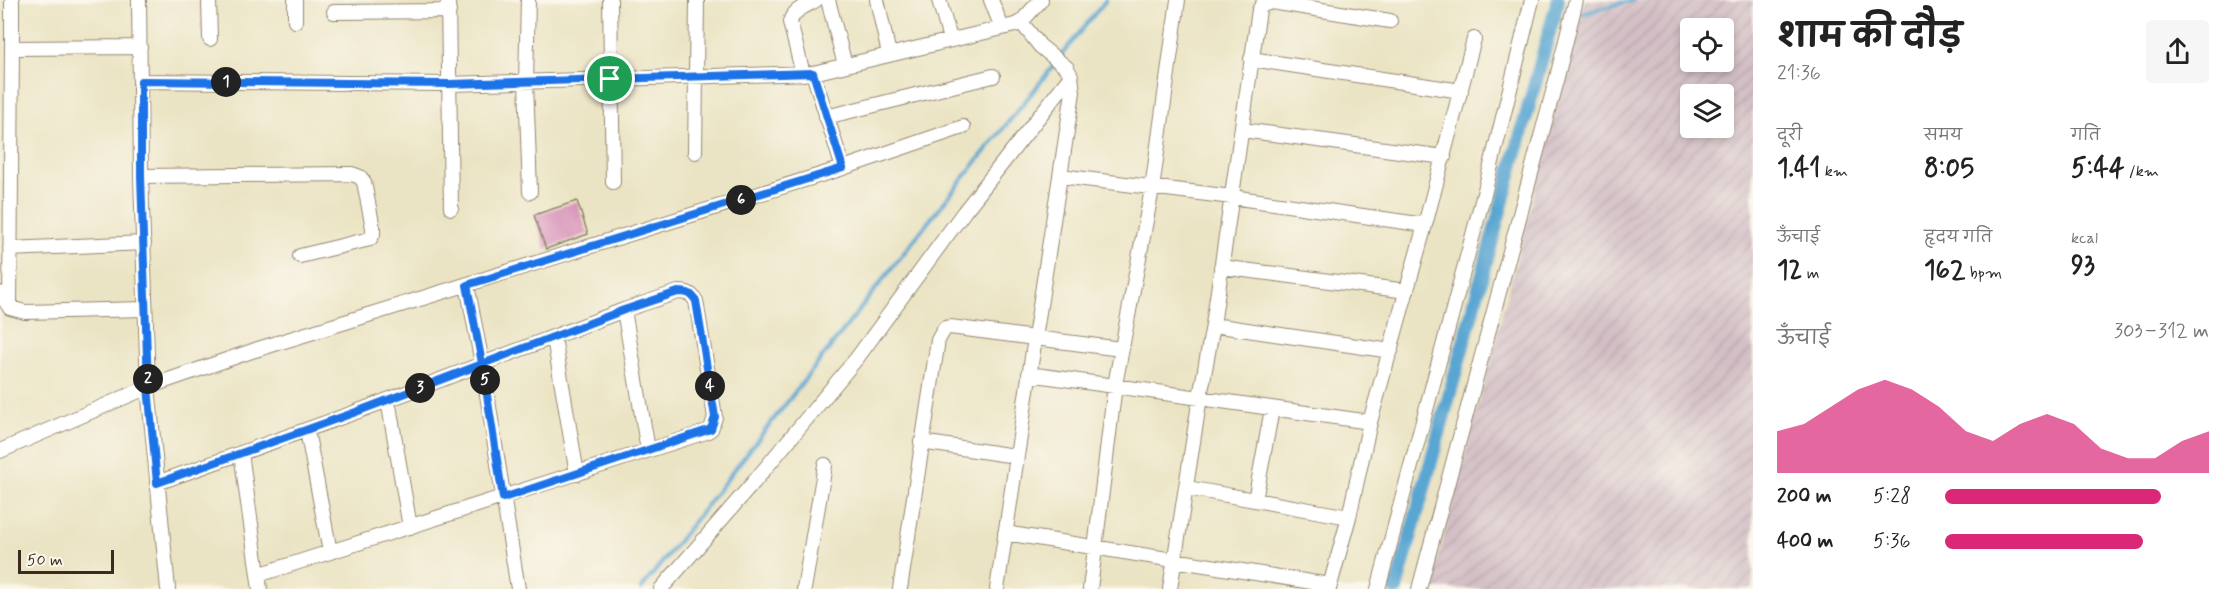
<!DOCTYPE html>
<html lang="hi">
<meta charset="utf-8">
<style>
body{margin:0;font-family:Mynerve,"Playpen Sans Deva",sans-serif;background:#f6f6f6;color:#222;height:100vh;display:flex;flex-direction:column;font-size:22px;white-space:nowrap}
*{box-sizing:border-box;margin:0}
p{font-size:20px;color:#767676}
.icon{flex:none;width:33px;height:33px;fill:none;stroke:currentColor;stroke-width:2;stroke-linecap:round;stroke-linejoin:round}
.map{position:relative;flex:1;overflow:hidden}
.drawer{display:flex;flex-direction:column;background:#fff;width:480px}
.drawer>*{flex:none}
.fabs{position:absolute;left:1680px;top:18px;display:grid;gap:12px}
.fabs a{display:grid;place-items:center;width:54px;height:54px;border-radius:6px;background:#fff;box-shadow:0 3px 9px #0003;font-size:30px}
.scale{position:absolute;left:18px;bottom:15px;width:96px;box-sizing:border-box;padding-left:6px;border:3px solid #3b2a1e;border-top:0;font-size:16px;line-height:21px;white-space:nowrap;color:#3b2a1e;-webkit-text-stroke:4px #fbf7ec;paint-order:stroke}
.pin{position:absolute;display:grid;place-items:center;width:51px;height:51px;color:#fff;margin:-26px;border:3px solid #fff;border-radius:50%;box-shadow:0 2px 6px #0007}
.km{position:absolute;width:30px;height:30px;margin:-15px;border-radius:50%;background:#222;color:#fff;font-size:16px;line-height:30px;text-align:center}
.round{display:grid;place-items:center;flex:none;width:63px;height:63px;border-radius:6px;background:#f6f6f6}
.headline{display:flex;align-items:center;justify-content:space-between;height:102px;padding:0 24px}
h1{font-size:33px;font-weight:700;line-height:45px}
.metrics{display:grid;grid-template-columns:repeat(3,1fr);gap:9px;height:102px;padding:6px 24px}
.metrics div{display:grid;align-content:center}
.metrics b{font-size:26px;font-weight:700}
.metrics small{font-size:16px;font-weight:400}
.metrics p{font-size:16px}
.chart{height:168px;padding:12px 24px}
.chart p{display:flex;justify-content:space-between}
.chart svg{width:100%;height:108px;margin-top:6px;fill:#db2777;opacity:.7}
ul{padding:0 24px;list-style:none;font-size:20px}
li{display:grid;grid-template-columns:96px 72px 1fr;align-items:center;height:45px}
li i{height:15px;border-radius:8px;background:#db2777}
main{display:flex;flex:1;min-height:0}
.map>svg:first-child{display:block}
</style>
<main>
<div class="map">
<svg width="1753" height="589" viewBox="0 0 1753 589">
<defs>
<pattern id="industrial-furrows" width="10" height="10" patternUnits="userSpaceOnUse" patternTransform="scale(1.5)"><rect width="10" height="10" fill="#d2bec4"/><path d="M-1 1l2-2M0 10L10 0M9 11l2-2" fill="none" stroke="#b5a3a8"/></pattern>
</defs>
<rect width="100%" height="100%" fill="#fbf7ec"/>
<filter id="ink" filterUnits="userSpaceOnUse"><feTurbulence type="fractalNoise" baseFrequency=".0167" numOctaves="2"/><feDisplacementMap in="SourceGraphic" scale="12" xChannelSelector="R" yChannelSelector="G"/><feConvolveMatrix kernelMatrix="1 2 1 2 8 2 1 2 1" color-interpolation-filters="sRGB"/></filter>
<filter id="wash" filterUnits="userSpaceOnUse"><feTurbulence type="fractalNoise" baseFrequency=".008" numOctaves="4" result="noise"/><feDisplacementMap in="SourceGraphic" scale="24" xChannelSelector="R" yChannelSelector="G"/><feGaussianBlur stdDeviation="1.35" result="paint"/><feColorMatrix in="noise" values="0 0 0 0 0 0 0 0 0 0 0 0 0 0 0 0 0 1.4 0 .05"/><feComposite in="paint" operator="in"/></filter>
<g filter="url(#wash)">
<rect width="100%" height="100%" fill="#ebe4c4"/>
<path fill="url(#industrial-furrows)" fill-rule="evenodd" d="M1585,0H1753V589H1430ZM1690,28H1724V62H1690ZM1690,94H1724V128H1690Z"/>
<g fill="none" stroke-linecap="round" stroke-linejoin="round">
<path stroke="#5aa6d2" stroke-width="4" d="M1581,14L1633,0
M1059,58L1106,0
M641,589L925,226L1055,64"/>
<path stroke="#5aa6d2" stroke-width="14" d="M1396,589L1558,0"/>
</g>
<g id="blocks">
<path fill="#d68eb7" d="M577,201L588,234L546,249L534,215Z"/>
</g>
</g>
<g filter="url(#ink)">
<use href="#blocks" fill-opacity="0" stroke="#938771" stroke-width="1.5"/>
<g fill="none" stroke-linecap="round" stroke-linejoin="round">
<g stroke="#938771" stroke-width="16">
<path id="street" d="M12,0V48L140,47
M139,0L141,176L148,387L168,589
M209,0L210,39
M448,0L451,208
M528,0L526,82L530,192
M610,0L613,182
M828,0L845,65
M877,0L889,54
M939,0L950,39
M991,0L1002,28
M334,12L449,11
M295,21V0
M1251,59L1461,91
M803,74L790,22C793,10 806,6 816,0
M141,81L449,84L813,73L1015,25L1021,22L1041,0
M826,117L993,76
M1243,130L1444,157
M695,152L697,0
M843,168L963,127
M141,176L352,174L360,177L364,182L373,228V234L370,239L300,256
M1060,176L1232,197L1425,225
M10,249L144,243
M1221,267L1407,291
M467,285L482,363L518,589
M0,293L10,308L25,312L145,309
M10,308L12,48
M624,310L648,450
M1213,325L1391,351
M554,338L577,474
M1029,374L1370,422
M388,400L410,527
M307,430L330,552
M921,442L1015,456
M0,451L148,387L255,350L843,168L813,73
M241,453L260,589
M157,483L356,412L624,310L678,292C687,292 691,293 696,301L715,417L711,429L706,432L258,575
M1187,488L1349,517
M1255,500L1272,409
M1005,533L1330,585
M661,589L754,482L857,358L964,212L1071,76
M804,589L825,465
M900,589L938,340L945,328L950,327L1121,349
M997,589C1021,423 1048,258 1073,92L1071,76L1067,68L1040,46L1021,22
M1090,589L1115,385L1152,189L1178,0
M1170,589L1200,397L1213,325L1259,10L1262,5L1272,2L1390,21
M1329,589L1349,517L1370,422L1425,225L1474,39
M1378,589L1485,190L1532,0
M1419,589L1557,77L1576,0"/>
</g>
<use href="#street" stroke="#fff" stroke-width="14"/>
</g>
</g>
<g fill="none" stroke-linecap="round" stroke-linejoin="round" filter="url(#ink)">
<g stroke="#fff" stroke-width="12">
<path id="route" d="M610,79L449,84L141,81V176L148,387L157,483L356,412L624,310L678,292C687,292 692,293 696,301L715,417L711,429L503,498L482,363L467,285L843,168L813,73L610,79"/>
</g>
<use href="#route" stroke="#1a73e8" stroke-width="8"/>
</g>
</svg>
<div class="fabs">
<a><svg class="icon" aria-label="locate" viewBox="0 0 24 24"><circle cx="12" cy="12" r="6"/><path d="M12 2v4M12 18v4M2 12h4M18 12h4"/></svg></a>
<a><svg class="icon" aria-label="layers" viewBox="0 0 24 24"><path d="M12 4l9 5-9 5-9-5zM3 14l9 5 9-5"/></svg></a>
</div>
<div class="scale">50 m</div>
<div class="pin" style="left:610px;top:79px;background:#1e9e55"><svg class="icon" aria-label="arrive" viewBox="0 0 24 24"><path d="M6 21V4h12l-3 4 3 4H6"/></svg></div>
<b class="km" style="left:226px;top:82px">1</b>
<b class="km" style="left:148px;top:379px">2</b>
<b class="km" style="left:420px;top:388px">3</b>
<b class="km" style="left:710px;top:386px">4</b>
<b class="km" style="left:485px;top:380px">5</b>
<b class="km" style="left:741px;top:200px">6</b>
</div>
<section class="drawer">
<div class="headline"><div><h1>शाम की दौड़</h1><p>21:36</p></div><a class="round"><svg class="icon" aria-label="share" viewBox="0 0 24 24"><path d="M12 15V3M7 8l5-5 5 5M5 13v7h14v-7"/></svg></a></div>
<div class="metrics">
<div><p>दूरी</p><b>1.41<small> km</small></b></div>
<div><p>समय</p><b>8:05</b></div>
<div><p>गति</p><b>5:44<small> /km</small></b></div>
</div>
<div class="metrics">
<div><p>ऊँचाई</p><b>12<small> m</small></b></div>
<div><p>हृदय गति</p><b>162<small> bpm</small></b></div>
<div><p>kcal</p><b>93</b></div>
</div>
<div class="chart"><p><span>ऊँचाई</span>303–312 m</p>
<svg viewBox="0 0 160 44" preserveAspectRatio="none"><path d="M0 44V27L10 24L20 17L30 10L40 6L50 10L60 17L70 27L80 31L90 24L100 20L110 24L120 34L130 38L140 38L150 31L160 27V44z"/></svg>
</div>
<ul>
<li><b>200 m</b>5:28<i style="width:82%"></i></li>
<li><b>400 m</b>5:36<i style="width:75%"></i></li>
</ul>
</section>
</main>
